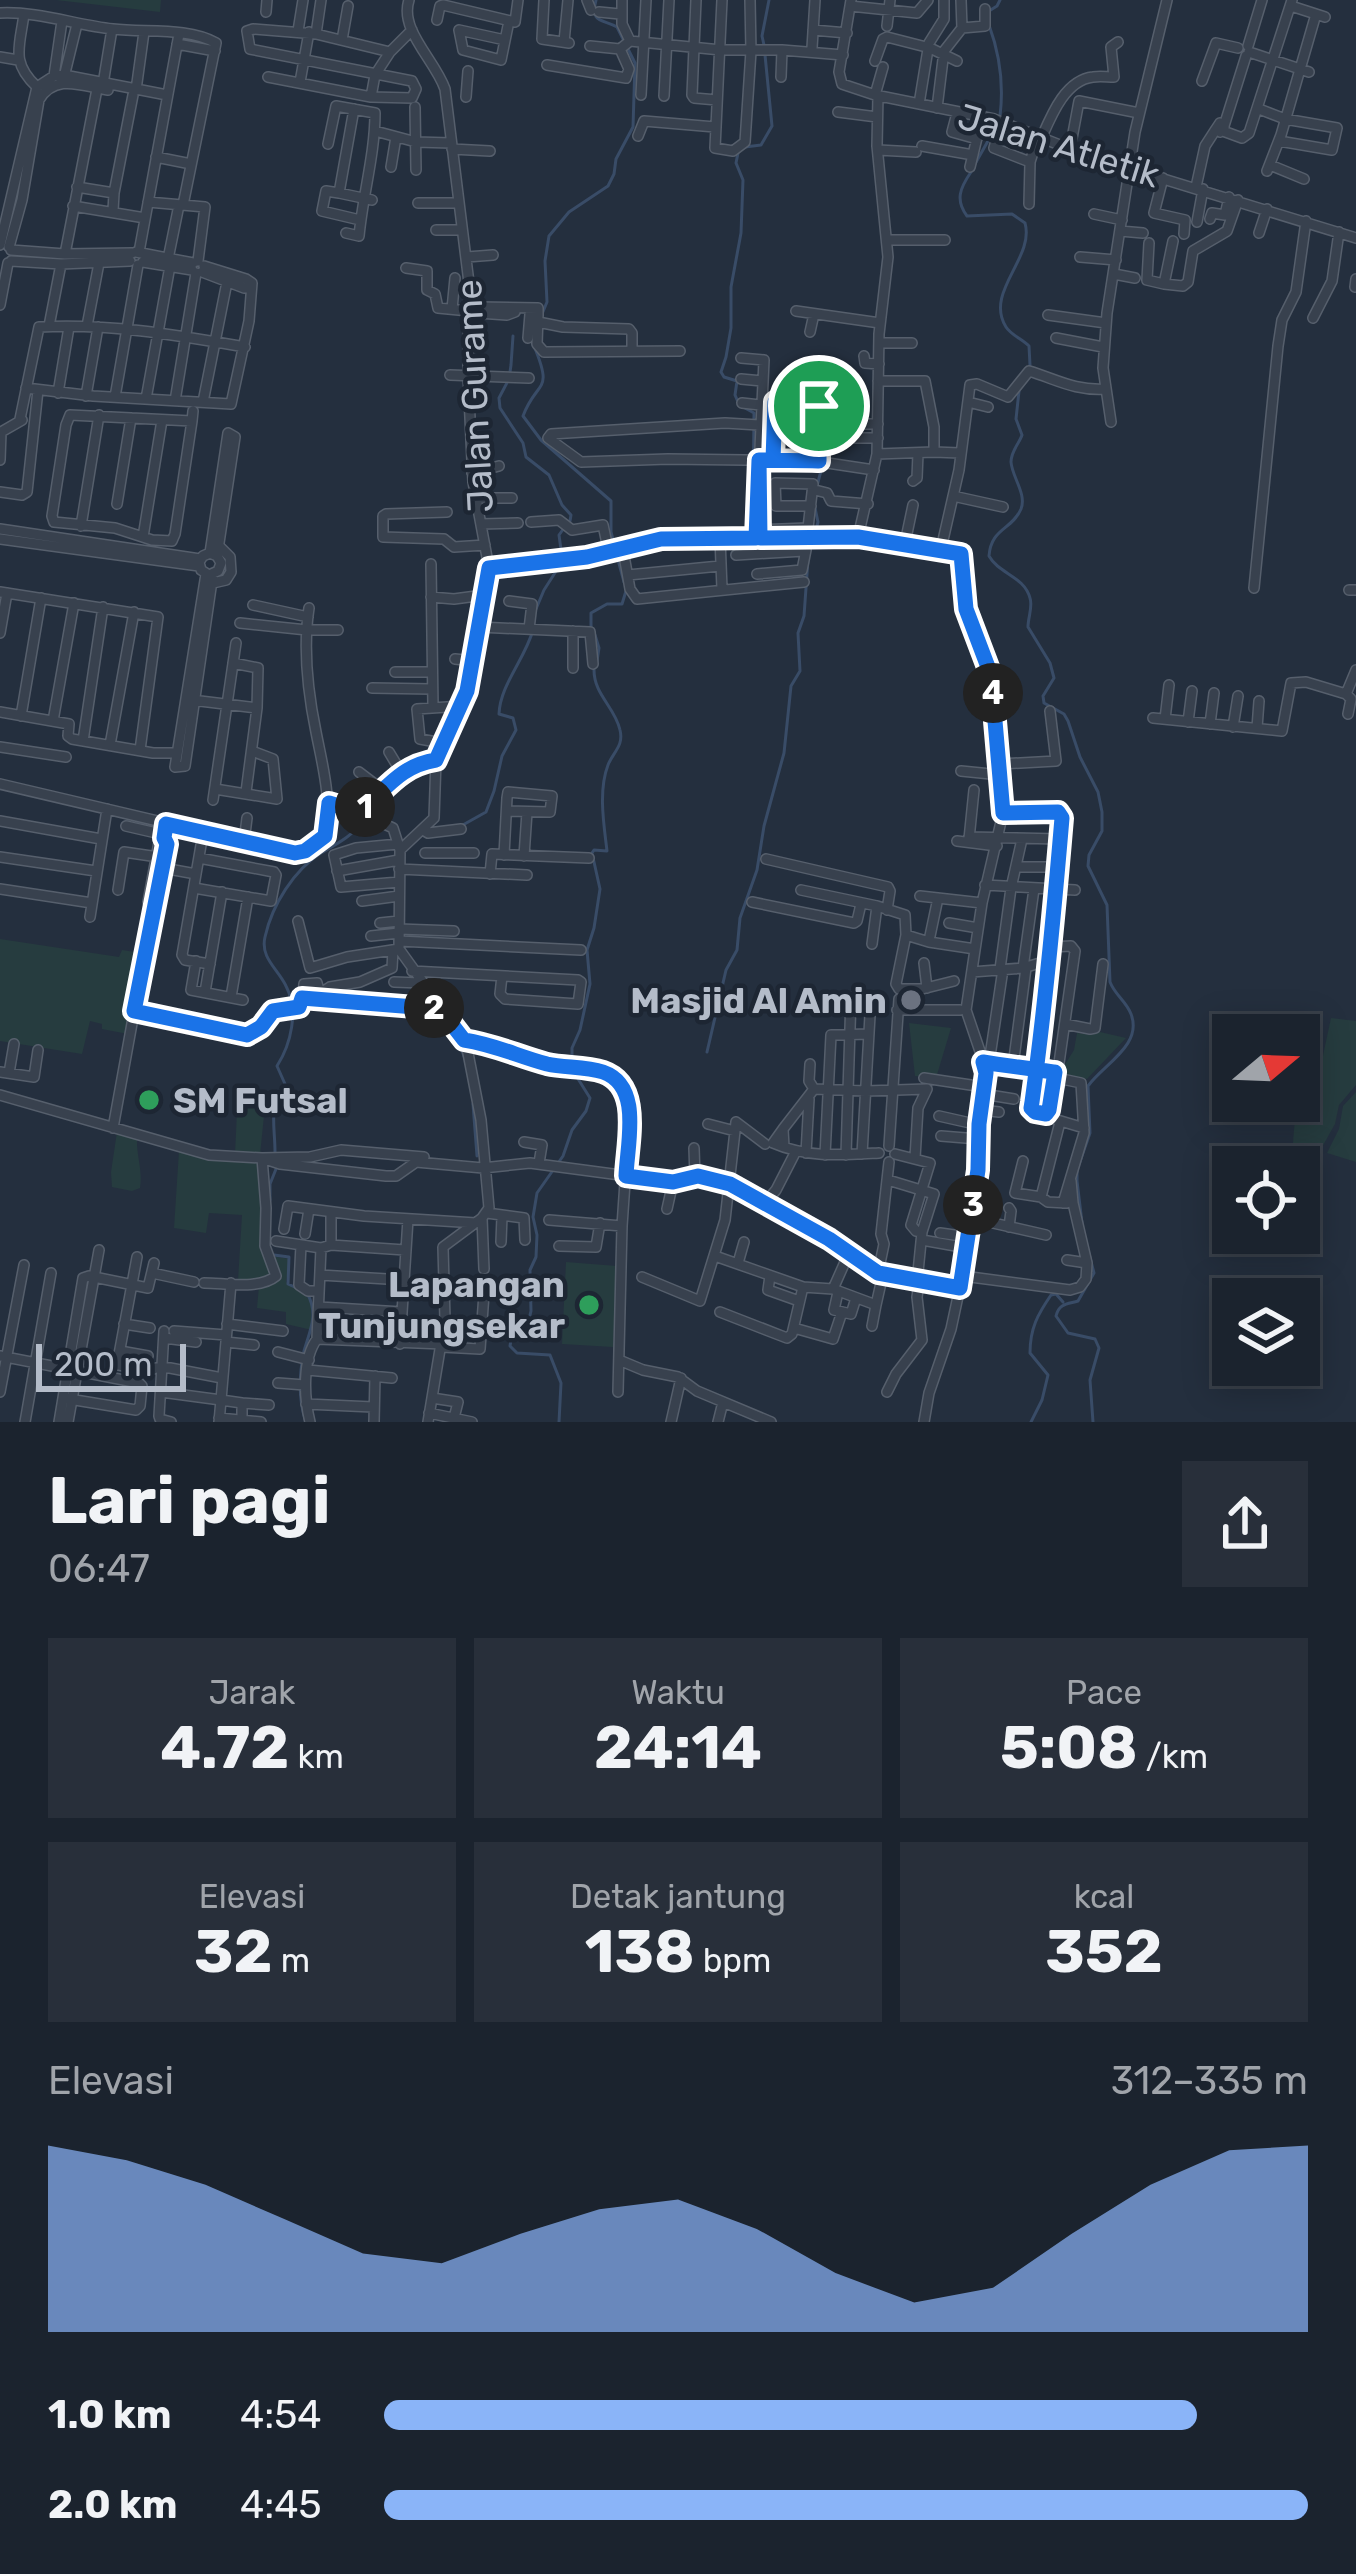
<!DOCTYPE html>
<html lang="id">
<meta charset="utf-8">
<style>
body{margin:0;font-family:Rubik,sans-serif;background:#282f3a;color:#f1f3f6;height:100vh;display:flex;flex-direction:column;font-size:45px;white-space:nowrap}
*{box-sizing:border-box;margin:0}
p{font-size:39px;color:#a0a4aa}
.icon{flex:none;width:66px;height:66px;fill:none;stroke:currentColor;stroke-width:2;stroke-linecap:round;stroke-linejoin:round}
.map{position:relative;height:1422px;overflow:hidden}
.panel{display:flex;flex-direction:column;background:#1b232e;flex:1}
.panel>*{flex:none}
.needle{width:78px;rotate:71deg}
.tools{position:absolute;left:1212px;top:1014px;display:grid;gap:24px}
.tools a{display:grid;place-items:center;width:108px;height:108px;border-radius:0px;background:#1b232e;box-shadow:0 6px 30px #0003,0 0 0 3px #39404a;font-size:60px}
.scale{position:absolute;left:36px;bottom:30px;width:150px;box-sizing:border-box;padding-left:12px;border:6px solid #b4bcc9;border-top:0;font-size:33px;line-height:42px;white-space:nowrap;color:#b4bcc9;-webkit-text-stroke:9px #1d2633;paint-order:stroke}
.pin{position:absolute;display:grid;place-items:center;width:102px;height:102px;color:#fff;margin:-51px;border:6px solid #fff;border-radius:50%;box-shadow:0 3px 12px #0007}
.km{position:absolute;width:60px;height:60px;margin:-30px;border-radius:50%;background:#222;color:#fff;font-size:33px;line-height:60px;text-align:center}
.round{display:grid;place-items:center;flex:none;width:126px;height:126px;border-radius:0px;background:#282f3a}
.summary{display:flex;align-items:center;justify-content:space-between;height:204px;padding:0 48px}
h1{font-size:66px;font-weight:700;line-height:90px}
.metrics{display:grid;grid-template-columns:repeat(3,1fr);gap:18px;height:204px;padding:12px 48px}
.metrics div{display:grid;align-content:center;border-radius:0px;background:#282f3a;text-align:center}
.metrics b{font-size:60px;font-weight:700}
.metrics small{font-size:33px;font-weight:400}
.metrics p{font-size:33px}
.chart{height:336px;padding:24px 48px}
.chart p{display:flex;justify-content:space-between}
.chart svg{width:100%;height:216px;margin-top:12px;fill:#8ab4f8;opacity:.7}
ul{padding:0 48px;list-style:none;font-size:39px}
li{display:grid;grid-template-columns:192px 144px 1fr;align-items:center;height:90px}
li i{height:30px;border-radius:15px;background:#8ab4f8}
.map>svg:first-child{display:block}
</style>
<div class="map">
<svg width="1356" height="1422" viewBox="0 0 1356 1422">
<rect width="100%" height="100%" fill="#242f3e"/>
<path fill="#263c3f" d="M56,0H161L160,12Z
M0,939L119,957L122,950L141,953L128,1034L102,1029V1024L90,1021L82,1054L0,1041Z
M1331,1018L1356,1021V1085L1339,1105L1335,1124L1321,1149L1305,1143L1293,1144C1295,1116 1297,1083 1321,1065Z
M909,1023L951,1028L936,1078L915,1076Z
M1100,1032L1126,1038L1087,1079L1059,1074L1074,1050L1077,1033L1091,1035Z
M253,1089L257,1095L266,1096L260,1155L235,1154L238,1090Z
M1356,1092V1162L1327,1153L1339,1129L1343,1106Z
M117,1132L137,1137C136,1155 143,1170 140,1188L132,1191L112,1187L111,1172Z
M179,1151L263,1161L265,1212L273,1267L271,1280L238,1281L242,1215L209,1213L206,1233L174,1228Z
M271,1256L290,1259L286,1282L311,1300L312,1330L286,1324V1312L257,1308L259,1286L278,1278Z
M566,1262L617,1266L613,1347L562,1344Z"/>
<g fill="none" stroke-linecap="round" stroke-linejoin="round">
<path stroke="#394c67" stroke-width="3" d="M989,11L997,6L1000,0
M989,25C1000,55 1004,84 1000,116
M764,45L762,36L769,0
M745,147L761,145L772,126L765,55
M738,153L736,163L743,180L741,233L731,287V328L726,357L721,372L724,377L737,381L735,395L738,402
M975,164L997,125
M971,172C960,188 955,200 967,216L1012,214L1025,223C1035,258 984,292 1006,327C1011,335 1022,339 1029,346L1030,365
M542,314L547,302L545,261L549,236L569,212L608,186L614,174L616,159L633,127L635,63L617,27C602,19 590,23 596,0
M513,336L511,365L509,379L499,398L500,408L523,443L526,457L549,475L562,505L571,515L570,521
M534,346C554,394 537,379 523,416L541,440L611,501V532L615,547
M832,387L834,359
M1019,391L1016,419L1022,435C1019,444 1011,451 1011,462C1012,477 1027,494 1021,509C1012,530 991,528 989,556C999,574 1024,576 1030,598C1033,607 1028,617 1028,627L1050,663L1054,678L1043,696L1044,703L1064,714L1068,721L1080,757L1098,792L1102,812V831L1089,855L1088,866L1107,905L1110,982C1115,995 1126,1001 1131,1014C1143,1045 1104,1064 1088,1086L1090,1133L1077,1170V1181L1082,1223
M745,408L754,413L753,508
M817,486L822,467
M815,533L818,522L815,508
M615,542L651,532L676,534
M617,556L624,582
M562,557L559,535L564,528
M536,609L544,590L560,565
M591,627V613L607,604H622L626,591
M595,635L599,648L597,661
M461,826L486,812L494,791L502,756L516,730L513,718L499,714C500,685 525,659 533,630
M408,848L423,834
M458,1040L465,1059
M707,1052L726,970L737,950L740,918L757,870L764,826L784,753L791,686L800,671L798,633L804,616L808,560
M572,1065V1048L580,1030L590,984L587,950L594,928L600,889L592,853L594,850L607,851C604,825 598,791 608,765C613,752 624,746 620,730C615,707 594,695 594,670
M473,1104L477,1156
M275,1152C275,1125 268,1107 285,1084L277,1066C291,1044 299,1011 286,986C278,969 260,958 265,937C272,905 294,870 321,853C337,844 354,835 365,819
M270,1200V1184L276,1169
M1088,1250L1094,1273L1078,1301C1068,1304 1059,1303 1056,1316L1068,1333L1095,1339L1099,1348L1090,1380L1093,1422
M274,1255L289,1257L288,1284L299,1289
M306,1422C298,1399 299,1375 304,1351C310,1330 319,1314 307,1293
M559,1422L561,1383L550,1355L517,1353L510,1346L511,1340L527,1328L531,1311L530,1270L536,1257L537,1235L533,1217L537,1193L563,1156L572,1130L586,1111L590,1098L575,1074
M1031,1422L1042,1400L1048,1375L1030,1353C1030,1328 1038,1314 1051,1295L1056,1294L1063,1302"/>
<g stroke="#565f6c" stroke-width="12">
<path id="minor" d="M544,0L542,39L569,43
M587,0L591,10
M622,0V24L630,41
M696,0L692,95L694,98L717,100
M722,0L715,148L733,151L745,142L751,51L750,0
M851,0L839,72L842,84L875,95L994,119L1085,155L1356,238
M961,0L962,28
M850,6L917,13L928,0
M1291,6L1325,17
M266,12L267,0
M599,12L620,14
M0,13C37,11 76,25 113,29C145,33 188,27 216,43L183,205
M24,14C20,46 10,62 37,87
M437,20L440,6L443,5L515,22L518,0
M887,26L890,0
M813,30L847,33
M298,31L303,0
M316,34L321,0
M342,40L348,6
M505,40L459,30L463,50L501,60L509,21
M564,42L568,0
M177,44L215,51
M590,46L620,49L630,41L721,50H782L843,55
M1248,46L1262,0
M812,48L815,0
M1249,52L1309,72
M0,57L18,60
M875,61L883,39L887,37L930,48L957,61
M547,65L626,78L629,69L620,49
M54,76L62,21
M64,77L77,24
M268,77L371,97L412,98L416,89L412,81L250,49L247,31L253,29L316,34L390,52L412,30
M781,77L782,50
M1202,81L1216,43L1238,48
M300,82L309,32
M103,84L112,29
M136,90L144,32
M641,95L646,0
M875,95L883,67
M664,96L669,0
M371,97L375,75L390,52
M466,97L468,71
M919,104L929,43L944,19V0
M415,107L416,170
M937,108L944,51L962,28L985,26V9
M354,109L339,193L372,200
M1259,109L1285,119L1337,128L1332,150L1279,141
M838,112L877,117
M957,113L952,132L977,139
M1224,126L1246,56
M375,131L416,142L451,143
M1223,131L1242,138L1249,133L1292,0
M998,133L994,148L1030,162
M638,136L644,121L715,127
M1041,139C1051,116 1065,80 1093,77C1100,76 1107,77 1114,77L1111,47L1118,42
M328,144L336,106L375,113C375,154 363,194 359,236L346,233
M922,146L973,155
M452,149L490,151
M1070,149L1079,101L1139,113
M878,150L916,152
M156,157L191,164
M1270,165L1304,179
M391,167L396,137
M970,167L982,117
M1267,171L1281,135L1316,14
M1163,178L1154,213L1185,220L1184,234
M77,187L114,193
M1196,187L1205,146L1216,129L1220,132L1224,127L1220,123L1216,129
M339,193L326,191L322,211L360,220
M148,202L205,207L198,261
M418,203H459
M1029,204L1030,162L1038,137
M73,206L145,218
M113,211L114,193L133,95
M1094,214L1122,220
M1210,219L1212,213L1225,215L1229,197
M1197,222L1203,189
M436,230H462
M1120,231L1143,233
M1259,233L1267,209
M887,240H945
M1173,241L1164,284L1183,286L1188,282L1193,251L1227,231L1238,200
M1149,243L1147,280L1164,284
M0,245L37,87L54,76L64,75L167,95
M9,247L22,200L39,100C55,73 82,86 108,90
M11,250L65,254L132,253
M136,252L193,263
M139,252L179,34
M65,254L97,89
M467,257L493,255
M1080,257L1116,260
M168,259L179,205
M11,261L61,264L130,261
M143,262L192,270
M406,268L427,271V290L435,294L438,308L469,311
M202,272L244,288H251
M1114,274L1135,278
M1355,287L1356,279
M0,305L8,263
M479,307L538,308V315
M452,309L455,278
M796,311L880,323
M478,313L507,315L515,312
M538,315L537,344L544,352L680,351
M1048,315L1106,323
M1313,318L1332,281L1339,232
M538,322L563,327L629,329L632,333V350
M49,326L61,264
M87,326L99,263
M810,332L814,314
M528,338L530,314
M1056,338L1103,347
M879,343H912
M864,356L865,363L879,364
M741,358L764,360L756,538
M450,375L529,378
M741,379L762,381
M878,381H925L934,427V452
M811,386L829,389L831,420L825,442
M26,388L93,396L231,404L249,321L252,283L246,279L204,266
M58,393L69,327
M86,396L98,327
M115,397L138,265
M146,399L170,266
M175,401L196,273
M203,402L227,282
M968,402L988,407
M742,403L760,405
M20,419L39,327C109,323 176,335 245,347
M192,421L175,534L172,541L152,540L115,528L54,522L52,516L66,425L70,415L192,421L193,411
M1111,422L1103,368L1107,313L1135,132L1167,0
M829,424H878
M759,425L725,423L551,434L548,438L581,462L668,459L818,461L819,406L775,402L773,460
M825,438H878
M877,454L934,452L960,453
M0,460L1,432L22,420
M796,460L797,404
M821,462L874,470
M472,473L499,466
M913,481L917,478L918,453
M815,490L827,493L831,501L868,504
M0,492L22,495L27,492L38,390
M953,496L1003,507
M476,498H512
M117,504L131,418
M447,512L386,514L383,516V537L444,539L454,547L485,545
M531,522L559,520L572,530L603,525L609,553
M481,524L518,523
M81,526L99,415
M0,529L200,559
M756,530L808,528L813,484L775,483L776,506H811
M143,537L162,420
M858,537L877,454L879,334L888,257L877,146L878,95
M720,538L722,589
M0,539L199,566
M905,543L913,505
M941,549L959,470L970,385L977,384L1008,397L1029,371C1058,380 1075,391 1106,389
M623,550L630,589L637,599L804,582
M210,553L217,556L221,563L218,571L209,575L201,570L199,562L203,556L210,553L228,433L235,437L217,556
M736,555L804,551L811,536
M431,564L433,707
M489,568L587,557L669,538L858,537L941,549L963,555L966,609L973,633L991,675L1003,813L982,903L966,1010L986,1069L979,1125L978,1170L963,1273L951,1329L929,1393L924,1422
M206,574L175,767L185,766L213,574
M757,574L802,570L806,550
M628,575L720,566
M213,583L226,580L231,572L230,557L219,546
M1254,588L1278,346L1282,320L1296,292L1306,221
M1349,590H1356
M0,592L158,617L140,750
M431,597L454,599L484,595
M509,601L532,604L529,629
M253,605L308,617
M240,623L307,630H338
M479,627L590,632L593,664
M573,631V668
M0,633L7,593
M455,659L474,661
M233,663L258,668L257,708L246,792
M395,672H431
M372,688L431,689
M1346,694L1351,699L1348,714
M192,700L257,708
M0,712L69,724L68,736L72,739L153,753H176
M21,716L41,598
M1153,718L1282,731L1291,683L1306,682L1346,694L1356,670
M1165,719L1169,685
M53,721L74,603
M1188,722L1192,691
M1210,724L1214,693
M1233,727L1238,696
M1257,728L1259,701
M83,741L103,607
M442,743L420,739L417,709L462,706
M110,745L134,612
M0,747L66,757
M389,752L401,772
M1000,764L1056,761L1050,711
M961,771L1001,775
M359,772L384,791
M0,784L294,853L306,851L325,836C332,799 323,768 316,732C308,693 303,647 309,608
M215,789L277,799L273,759L252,751
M213,800L236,643
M329,803L347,807L393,828L400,850L399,949L458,1031L467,1048L481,1120L489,1208L482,1218L443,1247L445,1319L428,1422
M359,812L404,770L412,766L436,760
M1003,813L1054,812L1061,816L1052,947L1033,1110L1048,1113L1055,1072
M0,821L101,839
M126,826L165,835
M423,830L428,833L461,829
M969,837L1059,839
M969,839L974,790
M957,841L997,846
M244,842L247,818
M398,844L356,848L334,855L341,887L399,882
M201,845L182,955L185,960L210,964
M400,850L434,818L436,760L467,691L489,568L473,482L468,375L469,283L445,89C435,60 399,30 409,0
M425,853H474
M504,855L507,798L508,792L552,796L550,812L507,811
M524,856L527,812
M0,857L96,871
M766,859L888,887L890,891L887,910
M1016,867H1058
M163,868L196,874
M399,869L527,875
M337,871L399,860
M490,874L492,854L589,858
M985,885L1075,890
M194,888L271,901L276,875L274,872L199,858
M0,889L92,903
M118,890L124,852L165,858
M801,890L877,906L905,915L906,935L896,984L899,989H922L954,981
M920,896L982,903
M362,901L399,896
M148,902L159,842L164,838
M752,902L854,923L857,921L861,904
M90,917L107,809
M298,921L310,968L347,957L399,949
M380,923L399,921
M949,923L978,928
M399,929L454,931
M906,935L929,942L975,949
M371,936L399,933
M930,936L938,898
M399,941L581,950
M872,944L877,906
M196,961L191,990L243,1000
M924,963L927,988
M1023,968L1034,889
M1000,969L1011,888L1022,839
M412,971L578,980L581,982L578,1004L505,999L500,994L502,976
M972,972L1023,968L1050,960
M394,982L421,983
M205,992L222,892
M231,997L248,897
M302,998H321L440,1009
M322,998L324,991L330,987L360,982L392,968L393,950
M897,1010H960
M134,1011L246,1035L256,1031L274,1011L299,1007L302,1003L304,984L317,983L321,998
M1065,1024L1090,1029L1095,1028L1103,964
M464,1040L493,1045L552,1065L608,1074L622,1088L630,1109L622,1226L618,1392
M983,1062L1053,1072L1058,1070L1075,951L1071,946L1052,947
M989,1063L1003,969
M810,1064L809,1081L814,1089
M1013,1066L1026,968
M0,1072L34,1077L38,1050
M9,1073L14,1044
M924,1078L984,1087
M1059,1086L1062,1079L1081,1083L1084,1133L1063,1203
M983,1094L1014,1099
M0,1095L209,1155L262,1158L310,1157L341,1150L424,1157
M1055,1108L1054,1119L1084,1128
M981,1110L999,1112
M939,1116L979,1125
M736,1122L765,1144
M708,1124L735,1131
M113,1128L145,952L149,948L167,844L164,838L167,824
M783,1129L773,1143C807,1158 842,1155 879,1153
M941,1136L978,1139
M524,1142L542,1145L539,1163
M889,1146L899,999
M784,1147L783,1129L814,1089L866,1091L927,1089L918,1108L915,1158
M694,1148L695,1177
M806,1153L809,1099
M862,1154L871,998
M895,1154L930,1163L911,1225L916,1231L922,1232
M825,1155L831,1035L869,1034
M846,1155L851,997
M262,1158L280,1164L386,1176H396L416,1162L483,1168L530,1163L673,1182L698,1176L707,1178L730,1184L758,1199L829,1239L878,1273L893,1278L960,1289
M1023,1161L1015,1193L1041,1197L1048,1202L1067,1203
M888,1180L934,1194L922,1232L917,1282
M1041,1197L1060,1122
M765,1203L776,1190L796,1151
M1009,1208L1011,1211L1009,1227
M667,1209L673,1182
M487,1213L524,1218L525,1240
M482,1218L484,1269
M971,1218L1046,1235
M549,1220L622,1226
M284,1229L288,1206L364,1216L476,1223
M940,1233L968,1237
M305,1234L309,1209
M922,1240L967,1248
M276,1241L321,1248L331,1245L405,1250
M501,1242L502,1216
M301,1245L299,1285L308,1291H319
M331,1245V1212
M559,1246L596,1247L600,1223
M715,1256L803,1287L833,1289L876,1305L883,1274
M1067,1260L1087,1263
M738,1263L744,1242
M152,1273L194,1282
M878,1273L884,1244L881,1234L889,1162
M320,1275L404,1280
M770,1276L768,1290L799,1301
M963,1276L1070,1290L1080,1287L1086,1279L1087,1263L1073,1203L1071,1181
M642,1277L700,1301L725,1220L736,1122
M204,1283C226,1283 259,1290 276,1276L265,1246L266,1208L262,1158
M231,1283L221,1400L242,1403V1422
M444,1289L509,1296
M833,1289L849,1253
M838,1292L834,1310L851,1314L856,1298
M319,1307L402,1312
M720,1312L787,1338L792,1334L803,1287
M124,1324L150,1328
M227,1324L283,1331
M481,1325L521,1328
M872,1326L876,1305
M794,1328L833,1339L842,1312
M164,1331L159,1416L160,1419L171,1422
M174,1331L226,1335
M164,1338L196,1342
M317,1339L443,1344
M226,1342L254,1345
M400,1344L408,1219
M442,1347L480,1349L484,1294
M120,1351L148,1356
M278,1352L309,1360
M0,1356L139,1383L142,1386L140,1406L136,1410L63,1398
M619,1360L643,1370L678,1377L697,1391L771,1422
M117,1365L137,1257
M119,1365L148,1371L156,1368H170L222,1378
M308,1370L392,1378
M278,1383L305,1385
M0,1392L24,1265
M161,1392L221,1400L219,1422
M887,1392L896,1374L922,1340L917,1297L919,1283
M432,1398L458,1402L453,1422
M242,1403L269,1405
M306,1404L373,1407
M429,1413L472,1422
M219,1418L261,1422
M25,1422L51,1273
M59,1422L83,1278L89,1276L148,1288L154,1263
M68,1422L99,1250
M310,1422C304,1398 302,1359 317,1339L321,1248
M374,1422L375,1376
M671,1422L681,1378
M718,1422L723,1402"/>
</g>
<use href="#minor" stroke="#38414e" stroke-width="9"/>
</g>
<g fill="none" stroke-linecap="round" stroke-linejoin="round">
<g stroke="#fff" stroke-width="24">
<path id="route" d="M819,406V461H818C798,460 779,461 759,460L756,538L661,539L587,557L489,568L467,691L436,760C399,766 386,790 359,812L329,803L325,836L305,851L295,853L166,824L164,838L167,844L134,1011L247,1035L261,1027L273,1011L299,1007L302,998L440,1009L464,1040C496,1045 517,1056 547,1064C565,1068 585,1066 603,1072C643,1086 627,1144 626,1176L673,1182L698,1176L730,1184L829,1239L878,1273L960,1288L978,1170L979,1124L986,1073L983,1062C1006,1066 1030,1068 1053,1072H1055L1049,1110L1046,1114L1035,1112L1031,1108L1032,1102C1045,1008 1054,913 1062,818L1058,812L1003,813L991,675L966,609L961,554L858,537L760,538L759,460H773L775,402L819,406"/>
</g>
<use href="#route" stroke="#1a73e8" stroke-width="15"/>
</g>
<circle fill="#6b7280" stroke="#1d2633" stroke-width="4.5" cx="911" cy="1000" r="12"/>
<g fill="#2e9e5b" stroke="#1d2633" stroke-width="4.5">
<circle cx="149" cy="1100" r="12"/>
<circle cx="589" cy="1305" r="12"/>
</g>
<g text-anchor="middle" stroke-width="9" stroke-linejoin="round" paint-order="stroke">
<g font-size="36" fill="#b4bcc9" stroke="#1d2633">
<text transform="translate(1059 145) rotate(17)" y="13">Jalan Atletik</text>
<text transform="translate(474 396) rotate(-93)" y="13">Jalan Gurame</text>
</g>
<g font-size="36" font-weight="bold" fill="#b4bcc9" stroke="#1d2633" text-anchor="end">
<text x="887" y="1013">Masjid Al Amin</text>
<text x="173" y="1113" text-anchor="start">SM Futsal</text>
<text x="565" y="1297">Lapangan<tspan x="565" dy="41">Tunjungsekar</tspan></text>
</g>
</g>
</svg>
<div class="tools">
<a><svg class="needle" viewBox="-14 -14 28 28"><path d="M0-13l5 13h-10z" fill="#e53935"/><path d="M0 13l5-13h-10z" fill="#a0a4aa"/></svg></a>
<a><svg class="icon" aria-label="locate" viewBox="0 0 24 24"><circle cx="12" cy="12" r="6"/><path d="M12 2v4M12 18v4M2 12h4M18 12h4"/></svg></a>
<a><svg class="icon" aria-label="layers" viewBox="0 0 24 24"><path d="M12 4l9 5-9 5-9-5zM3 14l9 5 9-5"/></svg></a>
</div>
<div class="scale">200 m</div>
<div class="pin" style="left:819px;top:406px;background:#1e9e55"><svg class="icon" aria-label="arrive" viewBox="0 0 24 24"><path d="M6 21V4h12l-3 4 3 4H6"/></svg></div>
<b class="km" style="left:365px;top:807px">1</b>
<b class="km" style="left:434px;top:1008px">2</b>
<b class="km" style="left:973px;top:1205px">3</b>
<b class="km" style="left:993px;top:693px">4</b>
</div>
<section class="panel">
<div class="summary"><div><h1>Lari pagi</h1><p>06:47</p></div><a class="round"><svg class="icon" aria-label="share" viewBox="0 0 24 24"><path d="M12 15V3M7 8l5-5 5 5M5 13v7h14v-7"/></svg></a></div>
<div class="metrics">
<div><p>Jarak</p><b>4.72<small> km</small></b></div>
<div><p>Waktu</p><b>24:14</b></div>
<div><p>Pace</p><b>5:08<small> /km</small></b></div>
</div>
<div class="metrics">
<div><p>Elevasi</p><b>32<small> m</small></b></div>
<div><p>Detak jantung</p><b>138<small> bpm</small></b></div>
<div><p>kcal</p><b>352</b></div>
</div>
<div class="chart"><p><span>Elevasi</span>312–335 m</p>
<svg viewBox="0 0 160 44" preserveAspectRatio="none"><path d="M0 44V6L10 9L20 14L30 21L40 28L50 30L60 24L70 19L80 17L90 23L100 32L110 38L120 35L130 24L140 14L150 7L160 6V44z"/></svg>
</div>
<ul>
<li><b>1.0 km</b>4:54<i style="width:88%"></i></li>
<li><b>2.0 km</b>4:45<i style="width:100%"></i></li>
</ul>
</section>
